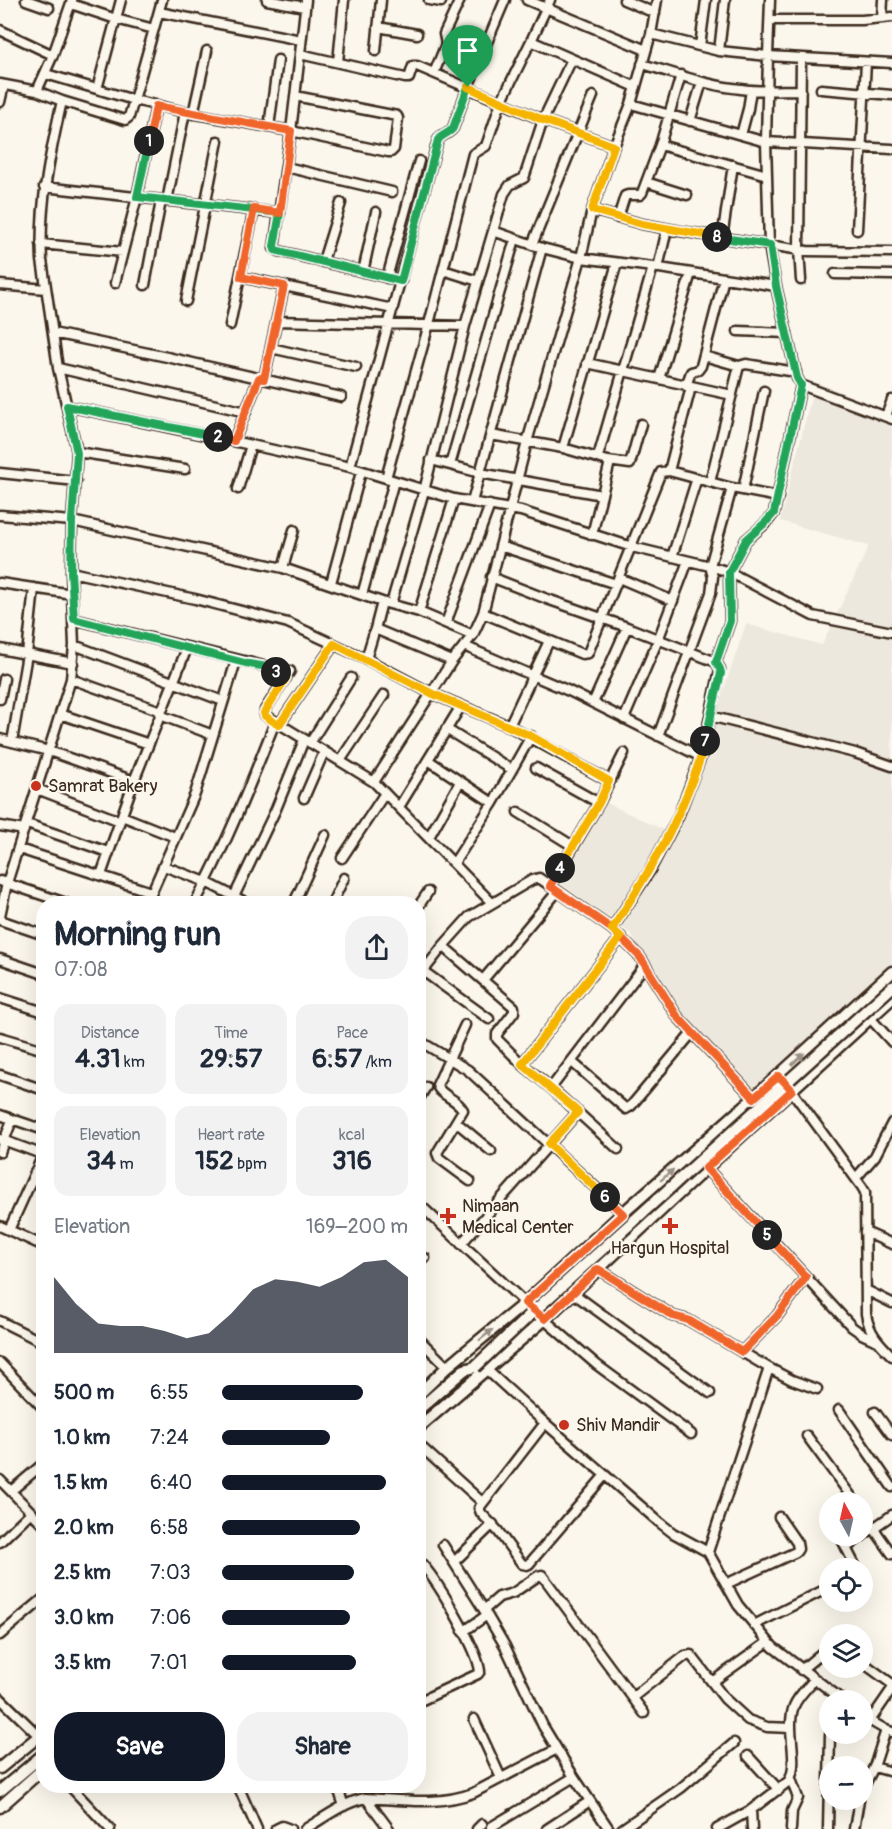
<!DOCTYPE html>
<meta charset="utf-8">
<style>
body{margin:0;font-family:Pangolin,sans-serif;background:#f2f2f3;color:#1f2937;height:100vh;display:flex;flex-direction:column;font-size:22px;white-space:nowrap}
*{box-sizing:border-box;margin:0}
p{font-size:20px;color:#747a83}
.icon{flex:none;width:33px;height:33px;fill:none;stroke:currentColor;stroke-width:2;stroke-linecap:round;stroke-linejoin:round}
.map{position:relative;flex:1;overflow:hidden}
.side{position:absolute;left:36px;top:896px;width:390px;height:897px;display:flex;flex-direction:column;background:#fff;border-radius:24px;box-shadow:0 6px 24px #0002}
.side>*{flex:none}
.needle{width:39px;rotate:352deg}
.buttons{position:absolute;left:819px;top:1492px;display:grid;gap:12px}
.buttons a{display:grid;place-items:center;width:54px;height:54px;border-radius:50%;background:#fff;box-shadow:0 6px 24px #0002;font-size:30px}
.pin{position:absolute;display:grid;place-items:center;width:51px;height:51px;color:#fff;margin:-62px -26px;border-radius:50% 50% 50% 0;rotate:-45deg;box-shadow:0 0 6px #0007}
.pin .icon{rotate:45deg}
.km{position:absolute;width:30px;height:30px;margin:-15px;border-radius:50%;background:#222;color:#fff;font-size:16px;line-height:30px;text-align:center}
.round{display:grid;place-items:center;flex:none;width:63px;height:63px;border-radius:24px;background:#f2f2f3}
.head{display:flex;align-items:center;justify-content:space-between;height:102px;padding:0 18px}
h1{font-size:33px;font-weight:800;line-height:45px}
.figures{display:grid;grid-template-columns:repeat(3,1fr);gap:9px;height:102px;padding:6px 18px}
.figures div{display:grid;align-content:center;border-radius:15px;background:#f2f2f3;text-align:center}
.figures b{font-size:26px;font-weight:800}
.figures small{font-size:16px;font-weight:400}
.figures p{font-size:16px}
.chart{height:168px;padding:12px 18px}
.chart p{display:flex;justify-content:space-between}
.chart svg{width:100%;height:108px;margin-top:6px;fill:#111827;opacity:.7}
.primary-button{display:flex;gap:12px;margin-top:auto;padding:12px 18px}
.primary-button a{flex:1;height:69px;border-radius:24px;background:#111827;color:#fff;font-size:24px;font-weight:800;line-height:69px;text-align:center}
.primary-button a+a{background:#f2f2f3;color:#1f2937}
ul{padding:0 18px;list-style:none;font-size:20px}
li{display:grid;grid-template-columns:96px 72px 1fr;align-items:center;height:45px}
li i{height:15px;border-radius:8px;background:#111827}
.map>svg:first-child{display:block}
</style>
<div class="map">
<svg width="892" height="1829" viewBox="0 0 892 1829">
<rect width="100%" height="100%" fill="#fbf7ec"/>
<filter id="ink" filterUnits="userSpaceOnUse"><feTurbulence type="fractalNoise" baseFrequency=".0167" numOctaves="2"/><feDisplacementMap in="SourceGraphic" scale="12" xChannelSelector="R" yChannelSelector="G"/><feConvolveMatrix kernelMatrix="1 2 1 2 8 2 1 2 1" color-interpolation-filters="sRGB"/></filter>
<g filter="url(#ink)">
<path fill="#ede8dd" d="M815,382L892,412V964L751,1092L677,1016L631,934L549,876L598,799L666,831L703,750L746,624L822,645L869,546L780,521Z"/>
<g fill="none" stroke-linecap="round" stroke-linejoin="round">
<g stroke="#3b2a1e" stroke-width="13">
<path id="minor" d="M26,0L49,8
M162,0L134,100L185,112L291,131L388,152H391L394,149L398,118L397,116L295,96
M267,0L305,7
M306,0L300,54L405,78H409L413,66H417L543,120L614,146
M429,0L441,2
M527,0L646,50
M624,0L655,13
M770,0L768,56L892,63
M71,4L116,19L154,29
M159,12L301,40
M882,18L883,0
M770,20H862L892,17
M378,27L417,34
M0,30L53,55
M651,34L719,51L768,56L766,142L892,149
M531,41L550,0
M700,46L706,0
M376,51L381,0
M719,51L725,0
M300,54L291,131L274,248L279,251L401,281
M338,62L344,0
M642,64C674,73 707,86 741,89C760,92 781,90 801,90
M434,73L446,44L444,34L460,0
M0,84L37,91L62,101L125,120L129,117L134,100L46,74
M97,89L121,0
M821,89L892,95
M37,91L53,55L72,0
M0,102L4,85
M631,104L766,142L769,245L776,286
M193,114L207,51
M690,121L702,82
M269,127L278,60
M741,135L748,109L751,90
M660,145L767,175
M286,167L392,192
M646,182L687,195
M44,187L280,213
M167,201L185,112
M592,210L642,224L680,231L807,251L892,252
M618,218L625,196L628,195H640L642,193L660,145L681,75
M857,230L866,62
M493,231L542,248L581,258L653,267L776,286L797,378L801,385L892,419
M722,238L733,165
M41,244L123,252
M532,245L593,96
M323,261L341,203
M658,268L667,229
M443,270L478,281
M363,272L376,212
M835,274L892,275
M241,277L393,309
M387,278L419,161
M801,280L799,249L801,59
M115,283L137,197L156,106
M0,285L46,289
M145,285L161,201
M186,301L218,141
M277,321L465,326L504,194L510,185L524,178L543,120L572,59
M230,325L254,209
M738,331L787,333
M53,333L167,357L341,397
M271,348L356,367
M704,356L739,366
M587,363L732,395
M58,368L246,412
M264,379L284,286
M659,379L691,273
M686,386L691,372L698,370L701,366L724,278
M67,406L251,445L350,467L454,499L521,511L632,547L710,566L729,572L813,616L892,632
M886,416L892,400
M491,435L563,448L608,461L609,466L592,535
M234,441L259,378
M563,448L617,263
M77,452L185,469
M598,457L653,267
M431,460L480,473L602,495
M608,461L630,464L641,424
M450,465L515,239
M350,467L438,140C442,134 449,134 453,128L468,87L505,0
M669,471L691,387
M0,473L76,481
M386,478L429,324L473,154L486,146L501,102L531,41L636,87
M710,482L739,366L746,364L796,372
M238,489L251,445
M743,490L764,391
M472,502L542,248
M0,515L72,521L283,568L382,602L419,612L473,635
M500,546L616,584
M672,557L697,478
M283,568L294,530
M71,572L195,599L288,623L366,659L431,693L509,726L609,781
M491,577L547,599L627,627L716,662L720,669L702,754L678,817L649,872L612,929
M619,578L673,601
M0,583L72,594
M331,583L361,472
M362,595L394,481
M391,604L424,491L465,326
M419,612L454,499
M483,613L527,442L581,258L592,210L614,146L631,104L651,34L657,0
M73,619L268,667L286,678
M446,623L490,505
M375,629L382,602
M74,645L223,701
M464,646L569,691L701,757
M0,649L73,663
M366,659L375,629L452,661
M716,662L730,621L729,572L746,540L767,522L774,513L801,385
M290,671L265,710V715L374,782L492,903
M71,679L161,711
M0,699L4,679
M593,703L627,627
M60,714L149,744
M160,715L213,735
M710,716L855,753L892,766
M624,719L658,640L688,561
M279,725L334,644
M509,726L549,641
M446,729L511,769
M658,736L711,593L713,577L710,566L732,488
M0,739L49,751L134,781
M12,742L27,654L34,588
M310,743L351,678
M428,760L493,803
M340,761L384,695
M536,768L599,803
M374,782L452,661L473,635L483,613L582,654L588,653L661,472L669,471L732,488L778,497
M37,789L120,821
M304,798L324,752
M399,807L461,706
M518,812L573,846
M122,816L175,837
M27,824L108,852
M0,826L24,830
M429,837L460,782
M19,849L151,892
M342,858L385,793
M454,863L493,803L531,736
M164,866L206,882L247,903
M101,875L134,781L187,648
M0,881L66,903
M550,886L599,803L624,753
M147,903L195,794L236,661
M195,903C226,845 251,783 275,722
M231,903L276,809L304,740
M294,903L325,835
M332,903L344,878
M418,907L428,892
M0,916L7,883L71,679L74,645L71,572L72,521L77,452L58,368L42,260C39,205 50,154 62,101
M0,920L44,935
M443,946L514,1007V1012L497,1034V1039L522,1064L551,1088L618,1149
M0,959L44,974
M423,971L489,1019
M418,978L443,946L469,917L532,880L539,878L612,929L640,957L677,1016L754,1098
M483,980L557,892
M0,998L44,1012
M870,1018L892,1042
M465,1025L437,1085C440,1096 457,1098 463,1110L437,1153L439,1158L470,1181
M0,1037L44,1050
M418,1040L468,1070L623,1213
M572,1062L626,1109L631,1106L692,1033
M522,1064L621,937
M0,1075L44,1090
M789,1087L862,1187L865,1192L866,1314C869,1333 879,1343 892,1356
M551,1088L645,965
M418,1100L426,1087
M0,1115L44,1130
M456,1122L491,1151
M0,1139L44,1155
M0,1152L12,1120
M706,1168L852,1327L862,1334L875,1340
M856,1178L875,1156L892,1123
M418,1203L525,1303L597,1365L691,1434
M0,1226L44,1246
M9,1230L43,1155
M865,1232L892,1244
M461,1244L578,1112
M418,1264L425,1258
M598,1269L673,1316L688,1320L769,1368L708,1552
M866,1290L892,1303
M573,1293L710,1393
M0,1321L44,1343
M418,1338L447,1367
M742,1352L777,1316L806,1277
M0,1363L44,1409
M769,1368L792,1380L817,1389
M487,1370L545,1423L659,1522L673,1533L708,1552L738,1605L773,1647L844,1701
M839,1410L892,1487
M875,1412L892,1435
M545,1423L479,1508L481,1513L498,1531L522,1564L527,1565L529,1564L605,1475
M807,1436L856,1503
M418,1444L482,1502
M0,1480L44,1525
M11,1491L44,1463
M862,1512L892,1554
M840,1536L857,1569
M862,1536L892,1515
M0,1542L31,1512
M443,1545L484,1610L505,1646L543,1726L574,1777L609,1829
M846,1548L862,1536
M418,1560C436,1577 477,1648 480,1671L478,1674L418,1702
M454,1562L493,1524
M726,1584L796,1552L798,1549L797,1543L779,1517
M484,1610L499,1597L513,1593L538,1576L542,1575L644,1713
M754,1625L830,1587
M463,1632L487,1615
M0,1635L44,1598
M862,1662L892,1684
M801,1670L830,1646
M712,1682L768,1642
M633,1697L685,1656L691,1655L725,1699L748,1720L767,1727L791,1728
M0,1698L39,1736
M862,1716L886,1730L892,1732
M474,1719L501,1778
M870,1721L892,1689
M748,1756L779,1790
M874,1767L892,1772
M69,1785L110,1829
M337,1785L344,1806
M239,1788L257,1829
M862,1790L874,1767L886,1730
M751,1810L752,1829
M491,1827L574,1777
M276,1829L282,1826L290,1829
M305,1829C324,1818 344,1802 366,1798
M389,1829L366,1798C403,1800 438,1806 473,1793L557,1749
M477,1829L482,1824
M547,1829L590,1801
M622,1829L681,1788L734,1743
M717,1829L751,1810L789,1781C800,1761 785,1729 794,1706C798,1696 807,1688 814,1680
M791,1829L792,1811L798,1798L791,1779
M828,1829L830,1734
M854,1829L859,1800"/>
</g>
<g stroke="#3b2a1e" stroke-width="15">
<path id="major" d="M418,1395L447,1367L525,1303L623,1213L754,1098L892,972
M418,1410L464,1370L475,1367
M418,1428L545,1319L706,1168L892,998
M0,1768L44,1732
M0,1791L44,1754
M0,1807L44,1768"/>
</g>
<use href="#minor" stroke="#fbf7ec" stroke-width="8"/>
<use href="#major" stroke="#fbf7ec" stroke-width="10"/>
<g stroke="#3b2a1e" stroke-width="15" stroke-linecap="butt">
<path id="major-bridge" d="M475,1367L533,1312L892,987"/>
</g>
<use href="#major-bridge" stroke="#fbf7ec" stroke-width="10"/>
</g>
<defs><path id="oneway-solid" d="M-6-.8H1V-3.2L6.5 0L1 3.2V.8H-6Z" transform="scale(1.5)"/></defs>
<g fill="#9b9085">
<use href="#oneway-solid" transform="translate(798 1059) rotate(-43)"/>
<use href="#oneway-solid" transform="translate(667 1175) rotate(-41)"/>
<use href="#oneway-solid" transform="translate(486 1335) rotate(-39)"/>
</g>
</g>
<g fill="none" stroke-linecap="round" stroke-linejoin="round" filter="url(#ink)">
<g stroke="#fff" stroke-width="12">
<path id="split-1" d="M149,141L137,197L280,213L274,246L275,250L401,281L438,140C442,134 449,134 453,128L468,87"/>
</g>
<g stroke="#fff" stroke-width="12">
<path id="split-2" d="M149,141L156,106L291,131L280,213L254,209L241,277L284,286L264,379L259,378L234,441L218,437"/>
</g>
<g stroke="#fff" stroke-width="12">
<path id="split-3" d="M218,437L67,406L77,453L72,521L71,572L74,619L249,664L268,667L276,672"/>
</g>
<g stroke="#fff" stroke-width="12">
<path id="split-4" d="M276,672L286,678L264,713L265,716L279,725L334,644L431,693L531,736L609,781L599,803L560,868"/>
</g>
<g stroke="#fff" stroke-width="12">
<path id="split-5" d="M560,868L550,886L612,929L640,957L677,1016L754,1098L779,1076L792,1090L706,1168L767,1235"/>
</g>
<g stroke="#fff" stroke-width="12">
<path id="split-6" d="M605,1197L623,1214L525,1303L545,1319L598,1269L673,1316L688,1320L742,1352L777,1316L806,1277L767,1235"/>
</g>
<g stroke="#fff" stroke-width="12">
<path id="split-7" d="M605,1197L549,1144L578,1112L522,1064L621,937L612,929C642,883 669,840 689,789C695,773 702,757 705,741"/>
</g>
<g stroke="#fff" stroke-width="12">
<path id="split-8" d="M705,741L721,673L720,669L716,662L730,621L729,572L746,540L766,522L774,513L801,385L797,378L776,286L770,245L717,237"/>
</g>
<g stroke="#fff" stroke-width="12">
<path id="split-9" d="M468,87L543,120L614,146L592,210L642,224L717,237"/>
</g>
<use href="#split-1" stroke="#22a559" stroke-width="8"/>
<use href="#split-2" stroke="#f0652b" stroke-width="8"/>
<use href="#split-3" stroke="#22a559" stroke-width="8"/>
<use href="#split-4" stroke="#f5b400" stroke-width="8"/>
<use href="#split-5" stroke="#f0652b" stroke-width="8"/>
<use href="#split-6" stroke="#f0652b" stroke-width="8"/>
<use href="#split-7" stroke="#f5b400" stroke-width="8"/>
<use href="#split-8" stroke="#22a559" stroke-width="8"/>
<use href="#split-9" stroke="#f5b400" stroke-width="8"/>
</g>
<g fill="#c8321e" stroke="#fbf7ec" stroke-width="2">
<circle cx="36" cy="786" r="6"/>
<path d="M445 1207h6v6h6v6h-6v6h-6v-6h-6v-6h6z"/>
<path d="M667 1217h6v6h6v6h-6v6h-6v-6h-6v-6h6z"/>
<circle cx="564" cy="1425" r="6"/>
</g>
<g text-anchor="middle" stroke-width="4.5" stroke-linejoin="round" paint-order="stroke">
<g font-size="18" fill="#3b2a1e" stroke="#fbf7ec" text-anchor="start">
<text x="48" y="792">Samrat Bakery</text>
<text x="462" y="1212">Nimaan<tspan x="462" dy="21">Medical Center</tspan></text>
<text x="670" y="1254" text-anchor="middle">Hargun Hospital</text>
<text x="576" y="1431">Shiv Mandir</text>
</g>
</g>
</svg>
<div class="buttons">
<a><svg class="needle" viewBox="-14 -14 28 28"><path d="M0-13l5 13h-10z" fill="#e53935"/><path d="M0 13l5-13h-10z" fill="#747a83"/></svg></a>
<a><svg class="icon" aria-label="locate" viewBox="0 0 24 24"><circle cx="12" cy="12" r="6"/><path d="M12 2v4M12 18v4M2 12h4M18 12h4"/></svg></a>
<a><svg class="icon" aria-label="layers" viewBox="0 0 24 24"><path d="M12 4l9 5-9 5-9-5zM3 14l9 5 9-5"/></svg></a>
<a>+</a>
<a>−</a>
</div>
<div class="pin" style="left:468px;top:87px;background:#1e9e55"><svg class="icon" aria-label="arrive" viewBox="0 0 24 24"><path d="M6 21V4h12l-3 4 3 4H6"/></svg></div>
<b class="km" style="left:149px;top:141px">1</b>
<b class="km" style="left:218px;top:437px">2</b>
<b class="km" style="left:276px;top:672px">3</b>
<b class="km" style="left:560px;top:868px">4</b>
<b class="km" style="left:767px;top:1235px">5</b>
<b class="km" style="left:605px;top:1197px">6</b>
<b class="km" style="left:705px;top:741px">7</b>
<b class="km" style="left:717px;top:237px">8</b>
<section class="side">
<div class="head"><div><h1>Morning run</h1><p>07:08</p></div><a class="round"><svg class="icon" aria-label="share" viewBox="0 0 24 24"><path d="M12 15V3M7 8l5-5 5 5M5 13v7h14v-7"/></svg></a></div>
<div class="figures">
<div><p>Distance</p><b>4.31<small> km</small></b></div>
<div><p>Time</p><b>29:57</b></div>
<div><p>Pace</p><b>6:57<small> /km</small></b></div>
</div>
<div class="figures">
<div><p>Elevation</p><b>34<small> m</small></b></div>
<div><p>Heart rate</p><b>152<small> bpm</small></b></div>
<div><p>kcal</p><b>316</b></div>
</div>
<div class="chart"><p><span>Elevation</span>169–200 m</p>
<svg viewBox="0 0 160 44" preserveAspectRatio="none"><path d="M0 44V13L10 24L20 32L30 33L40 33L50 35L60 38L70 36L80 28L90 18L100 14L110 15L120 17L130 13L140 7L150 6L160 13V44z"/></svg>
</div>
<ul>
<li><b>500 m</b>6:55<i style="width:76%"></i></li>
<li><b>1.0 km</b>7:24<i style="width:58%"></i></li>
<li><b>1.5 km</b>6:40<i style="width:88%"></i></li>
<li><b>2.0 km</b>6:58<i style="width:74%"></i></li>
<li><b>2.5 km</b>7:03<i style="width:71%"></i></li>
<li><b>3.0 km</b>7:06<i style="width:69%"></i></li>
<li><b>3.5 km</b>7:01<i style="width:72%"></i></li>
</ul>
<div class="primary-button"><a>Save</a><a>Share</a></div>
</section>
</div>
